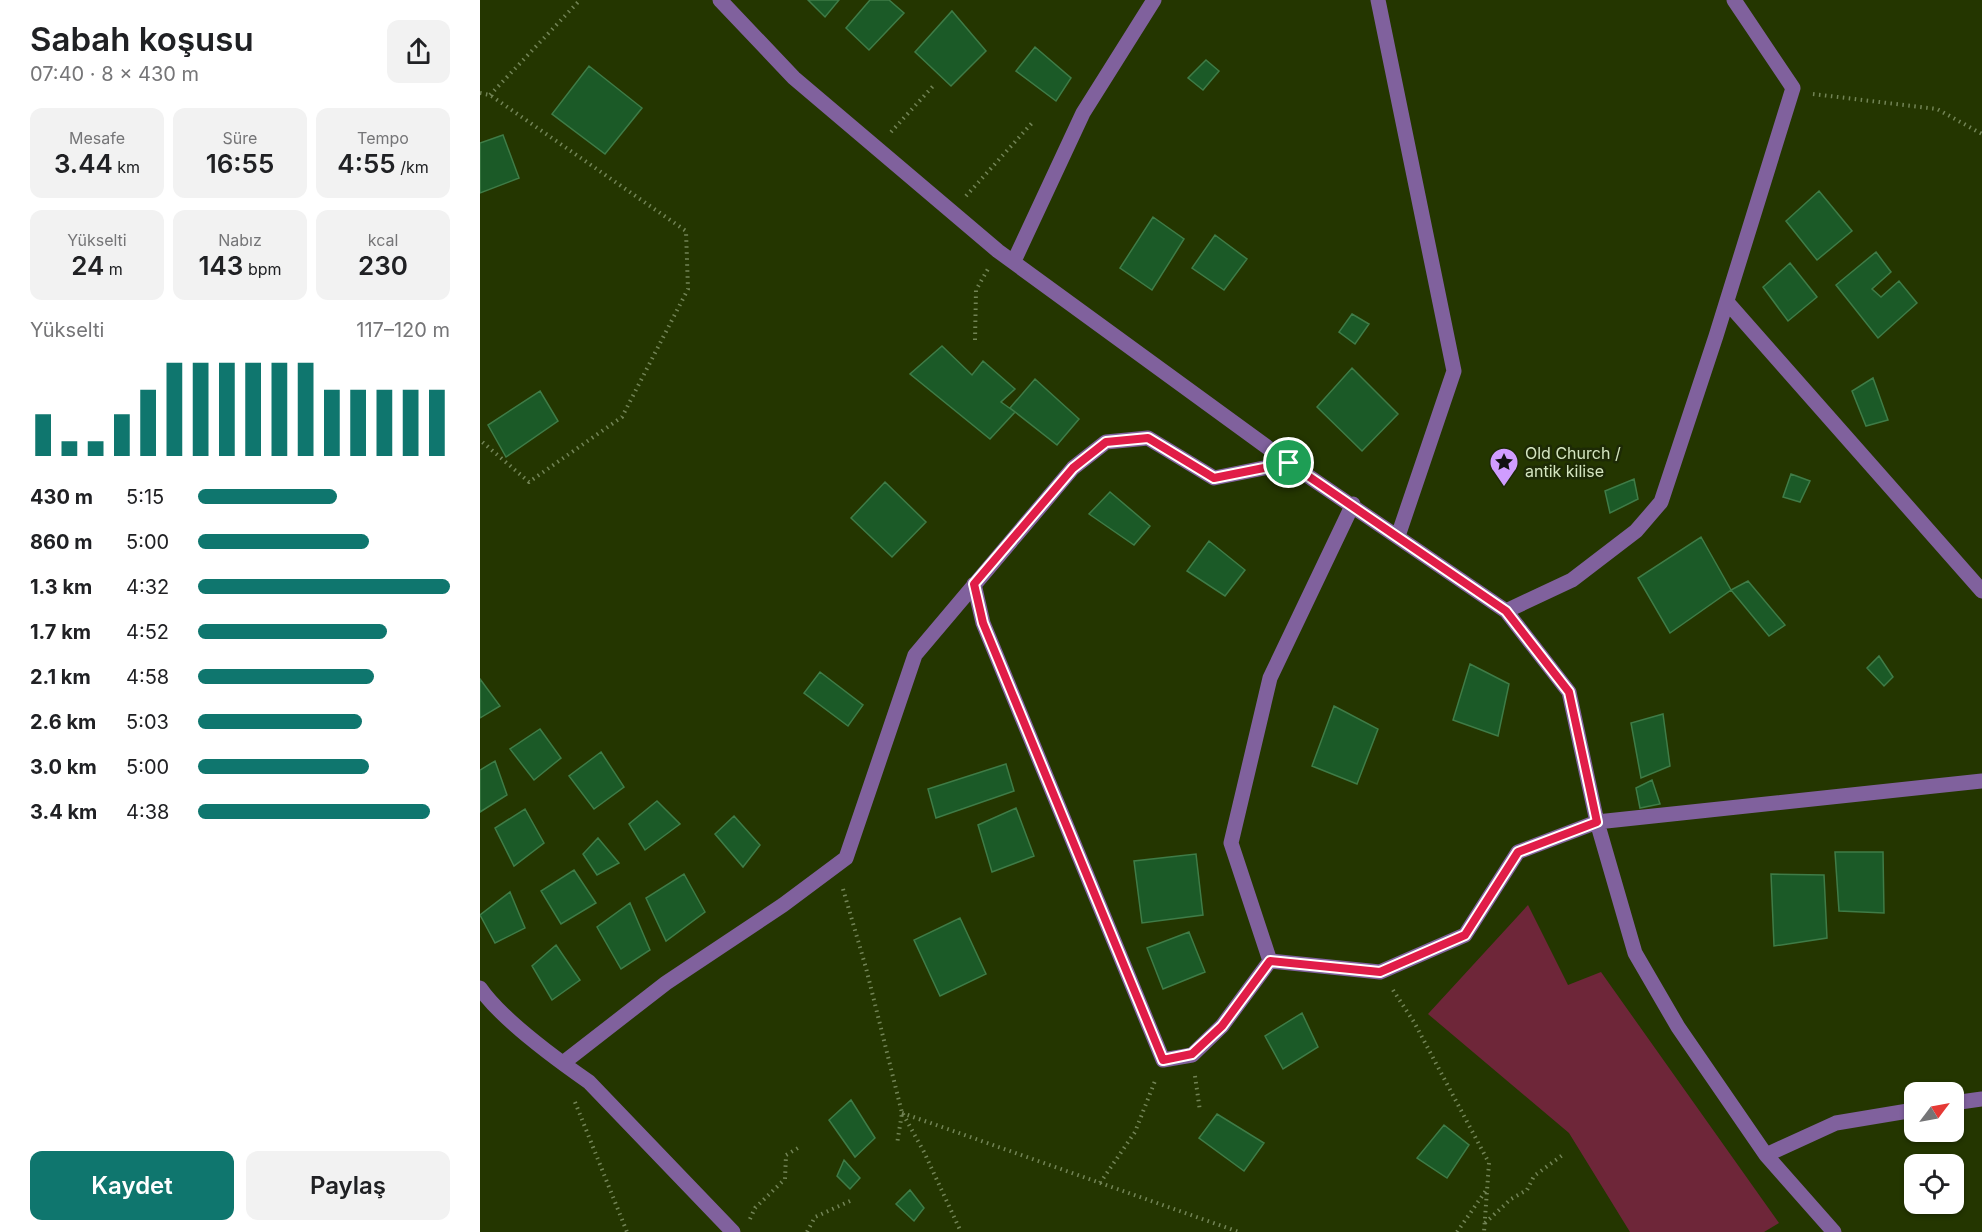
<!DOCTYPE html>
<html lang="tr">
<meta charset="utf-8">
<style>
body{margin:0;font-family:Inter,sans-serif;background:#f2f2f2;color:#202124;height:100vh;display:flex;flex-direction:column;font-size:22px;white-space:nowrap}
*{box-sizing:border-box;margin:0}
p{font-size:20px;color:#757577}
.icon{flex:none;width:33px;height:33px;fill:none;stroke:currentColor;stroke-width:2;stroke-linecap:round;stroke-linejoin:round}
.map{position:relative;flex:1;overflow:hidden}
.side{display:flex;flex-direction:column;background:#fff;width:480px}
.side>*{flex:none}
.needle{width:39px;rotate:58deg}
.tools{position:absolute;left:1424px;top:1082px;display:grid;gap:12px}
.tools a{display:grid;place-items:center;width:60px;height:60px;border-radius:12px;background:#fff;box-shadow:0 2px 4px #0004;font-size:30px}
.pin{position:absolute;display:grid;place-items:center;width:51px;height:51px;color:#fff;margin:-26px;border:3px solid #fff;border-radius:50%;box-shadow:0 2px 6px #0007}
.round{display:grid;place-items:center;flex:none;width:63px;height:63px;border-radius:12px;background:#f2f2f2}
.head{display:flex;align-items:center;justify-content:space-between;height:102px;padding:0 30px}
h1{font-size:33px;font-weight:600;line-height:45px}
.stats{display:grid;grid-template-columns:repeat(3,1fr);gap:9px;height:102px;padding:6px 30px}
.stats div{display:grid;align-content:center;border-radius:12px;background:#f2f2f2;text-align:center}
.stats b{font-size:26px;font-weight:600}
.stats small{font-size:16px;font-weight:400}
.stats p{font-size:16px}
.chart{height:168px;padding:12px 30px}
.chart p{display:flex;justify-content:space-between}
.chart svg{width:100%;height:108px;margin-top:6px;stroke:#0f766e;stroke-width:6}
.button{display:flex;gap:12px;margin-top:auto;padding:12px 30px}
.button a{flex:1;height:69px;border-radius:12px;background:#0f766e;color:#fff;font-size:24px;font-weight:600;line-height:69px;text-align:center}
.button a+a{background:#f2f2f2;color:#202124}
ul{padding:0 30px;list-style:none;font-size:20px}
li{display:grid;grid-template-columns:96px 72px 1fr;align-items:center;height:45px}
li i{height:15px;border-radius:8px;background:#0f766e}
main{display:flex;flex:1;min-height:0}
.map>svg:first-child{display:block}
</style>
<main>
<section class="side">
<div class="head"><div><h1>Sabah koşusu</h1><p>07:40 · 8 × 430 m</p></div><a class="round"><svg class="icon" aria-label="share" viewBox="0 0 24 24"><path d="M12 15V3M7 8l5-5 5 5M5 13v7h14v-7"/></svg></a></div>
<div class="stats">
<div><p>Mesafe</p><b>3.44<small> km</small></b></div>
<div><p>Süre</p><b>16:55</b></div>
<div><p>Tempo</p><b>4:55<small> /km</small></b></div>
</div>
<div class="stats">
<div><p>Yükselti</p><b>24<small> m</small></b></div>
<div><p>Nabız</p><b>143<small> bpm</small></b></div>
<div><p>kcal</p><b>230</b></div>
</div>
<div class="chart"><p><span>Yükselti</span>117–120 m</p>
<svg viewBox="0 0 160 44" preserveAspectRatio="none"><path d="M5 44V27M15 44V38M25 44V38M35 44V27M45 44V17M55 44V6M65 44V6M75 44V6M85 44V6M95 44V6M105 44V6M115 44V17M125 44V17M135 44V17M145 44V17M155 44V17"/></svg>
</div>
<ul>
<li><b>430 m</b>5:15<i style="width:55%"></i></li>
<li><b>860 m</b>5:00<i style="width:68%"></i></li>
<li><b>1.3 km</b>4:32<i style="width:100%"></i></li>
<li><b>1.7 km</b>4:52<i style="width:75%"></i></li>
<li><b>2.1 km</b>4:58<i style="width:70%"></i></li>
<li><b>2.6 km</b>5:03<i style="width:65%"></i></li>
<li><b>3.0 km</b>5:00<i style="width:68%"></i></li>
<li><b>3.4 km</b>4:38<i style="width:92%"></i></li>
</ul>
<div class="button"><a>Kaydet</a><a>Paylaş</a></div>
</section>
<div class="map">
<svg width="1502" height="1232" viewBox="0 0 1502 1232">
<rect width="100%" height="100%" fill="#243600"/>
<path fill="#6e2639" d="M1048,905L1088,985L1121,972L1299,1223L1284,1232H1150L1089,1133L948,1014Z"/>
<path fill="#1b5a27" stroke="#3f7c47" stroke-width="1.5" d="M328,0H359L345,17Z
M390,0H409L424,13L389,50L366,28Z
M472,11L506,51L471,86L435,52Z
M555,47L591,78L576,101L536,71Z
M726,60L739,71L723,90L708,78Z
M109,66L162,108L125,154L72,114Z
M23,135L39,178L0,193V143Z
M1339,191L1372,231L1337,260L1306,221Z
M673,217L704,239L672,290L640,268Z
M735,235L767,259L744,290L712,268Z
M1396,252L1411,272L1392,289L1401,297L1419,281L1437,303L1398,338L1356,285Z
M1310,263L1337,297L1308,321L1283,287Z
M872,314L889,324L875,344L859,332Z
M462,346L492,375L503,361L535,389L521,402L535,412L510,439L430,374Z
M872,368L918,414L882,451L837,407Z
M1393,378L1408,420L1386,426L1372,391Z
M555,379L599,419L577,445L530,408Z
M60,391L78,421L26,457L8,425Z
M1311,474L1330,481L1320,502L1303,497Z
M1154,479L1158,499L1130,513L1125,491Z
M405,482L446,522L412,557L371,518Z
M630,492L670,526L654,545L609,514Z
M1221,537L1251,590L1190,633L1158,578Z
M729,541L765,570L745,596L707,571Z
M1268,581L1305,625L1289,636L1251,590Z
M1399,656L1413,677L1404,686L1387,668Z
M990,664L1029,684L1018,736L973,720Z
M340,672L383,705L368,726L324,693Z
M0,679L20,706L0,718Z
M854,706L898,729L877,784L832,766Z
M1183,714L1190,766L1161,778L1151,723Z
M60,729L81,758L54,780L30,749Z
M121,752L144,787L114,809L89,776Z
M15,761L27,795L0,812V770Z
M526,764L534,791L456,818L448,789Z
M1172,780L1180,804L1160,808L1156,788Z
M177,801L200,824L165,850L149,824Z
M536,808L554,856L512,872L498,825Z
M45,809L64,843L34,866L15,828Z
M254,816L280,845L263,867L235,834Z
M118,838L139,863L117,875L103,854Z
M1355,852H1403L1404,913L1359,911Z
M716,854L723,915L662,923L654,861Z
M94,870L116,903L81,924L61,891Z
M204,874L225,912L186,941L166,898Z
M1291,874L1344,875L1347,938L1294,946Z
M30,892L45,928L15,943L0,915Z
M150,903L170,950L141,969L117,927Z
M480,918L506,974L460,996L434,940Z
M709,932L725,972L683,989L667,948Z
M76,945L100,980L72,1000L52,966Z
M822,1013L838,1047L803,1069L785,1036Z
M371,1100L395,1138L375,1157L349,1120Z
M737,1114L784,1143L764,1171L719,1138Z
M964,1125L989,1145L967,1178L937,1158Z
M364,1160L380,1178L370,1189L357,1176Z
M430,1190L444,1208L434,1221L416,1204Z"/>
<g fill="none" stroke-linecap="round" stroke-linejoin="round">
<path stroke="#728455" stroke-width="4" stroke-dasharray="1.5 4.5" stroke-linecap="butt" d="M0,93L10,95L206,231L208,289L142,417L49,482L0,440
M1333,94L1457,109L1502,134
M10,95L100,0
M411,132L455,84
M486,196L552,123
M495,340L496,290L508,269
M363,889L386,968L422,1113L417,1144
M913,990L934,1022L1009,1163L1004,1232
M715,1076L720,1111
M95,1102L147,1232
M422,1113L759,1232
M423,1114L444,1152L481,1232
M620,1183L655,1132L675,1081
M270,1219L275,1208L305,1179L306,1155L318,1148
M1005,1223L1031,1199L1047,1190L1054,1176L1084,1154
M327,1232L335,1217L370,1201
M977,1232L1007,1189"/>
<path stroke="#80619d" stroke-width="15" d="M240,0L314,78L518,251L809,463L1026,611L1089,692L1117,822L1155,953L1198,1027L1286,1155L1354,1232
M898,0L974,371L918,536
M534,261L603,113L674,0
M1247,302L1502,591
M494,584L503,623L683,1060L712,1055L742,1026L790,961L900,972L985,935L1038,852L1117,822L1502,781
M1026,611L1092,580L1156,531L1181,502L1236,336L1313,88L1254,0
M790,961L751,843L790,678L873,504
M0,988C22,1020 76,1059 109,1082L253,1232
M83,1063L186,983L303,905L366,858L435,655L593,468L626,442L668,438L734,478L809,463
M1473,1103L1502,1099
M1286,1155L1356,1123L1434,1110"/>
</g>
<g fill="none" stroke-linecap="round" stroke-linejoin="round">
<g stroke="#fff" stroke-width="12">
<path id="route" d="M668,438L734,478L809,463L1026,611L1089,692L1117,822L1038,852L985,935L900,972L790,961L742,1026L712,1054L683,1060L503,623L494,584L593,468L626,442Z"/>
</g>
<use href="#route" stroke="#e11d48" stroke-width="8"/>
</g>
<defs>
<g id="sight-pin" transform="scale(1.5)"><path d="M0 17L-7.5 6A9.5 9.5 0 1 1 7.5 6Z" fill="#d09dff" stroke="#1d2a05"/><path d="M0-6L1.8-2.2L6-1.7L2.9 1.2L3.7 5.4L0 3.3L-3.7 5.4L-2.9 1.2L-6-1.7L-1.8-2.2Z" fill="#111"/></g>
</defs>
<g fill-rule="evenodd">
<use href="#sight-pin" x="1024" y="462"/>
</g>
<g text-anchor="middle" stroke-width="5" stroke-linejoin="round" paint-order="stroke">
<g font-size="16" fill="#d4e5c0" stroke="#1d2a05" text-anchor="start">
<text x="1045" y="459">Old Church /<tspan x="1045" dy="18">antik kilise</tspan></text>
</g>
</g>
</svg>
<div class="tools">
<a><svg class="needle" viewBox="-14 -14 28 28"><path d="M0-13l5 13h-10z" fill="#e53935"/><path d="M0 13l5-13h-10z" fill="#757577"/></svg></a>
<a><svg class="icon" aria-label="locate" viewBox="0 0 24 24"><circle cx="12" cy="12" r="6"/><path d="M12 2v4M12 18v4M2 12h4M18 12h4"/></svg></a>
</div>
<div class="pin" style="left:809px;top:463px;background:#1e9e55"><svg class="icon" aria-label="arrive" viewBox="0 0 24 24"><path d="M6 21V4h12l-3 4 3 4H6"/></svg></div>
</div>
</main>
